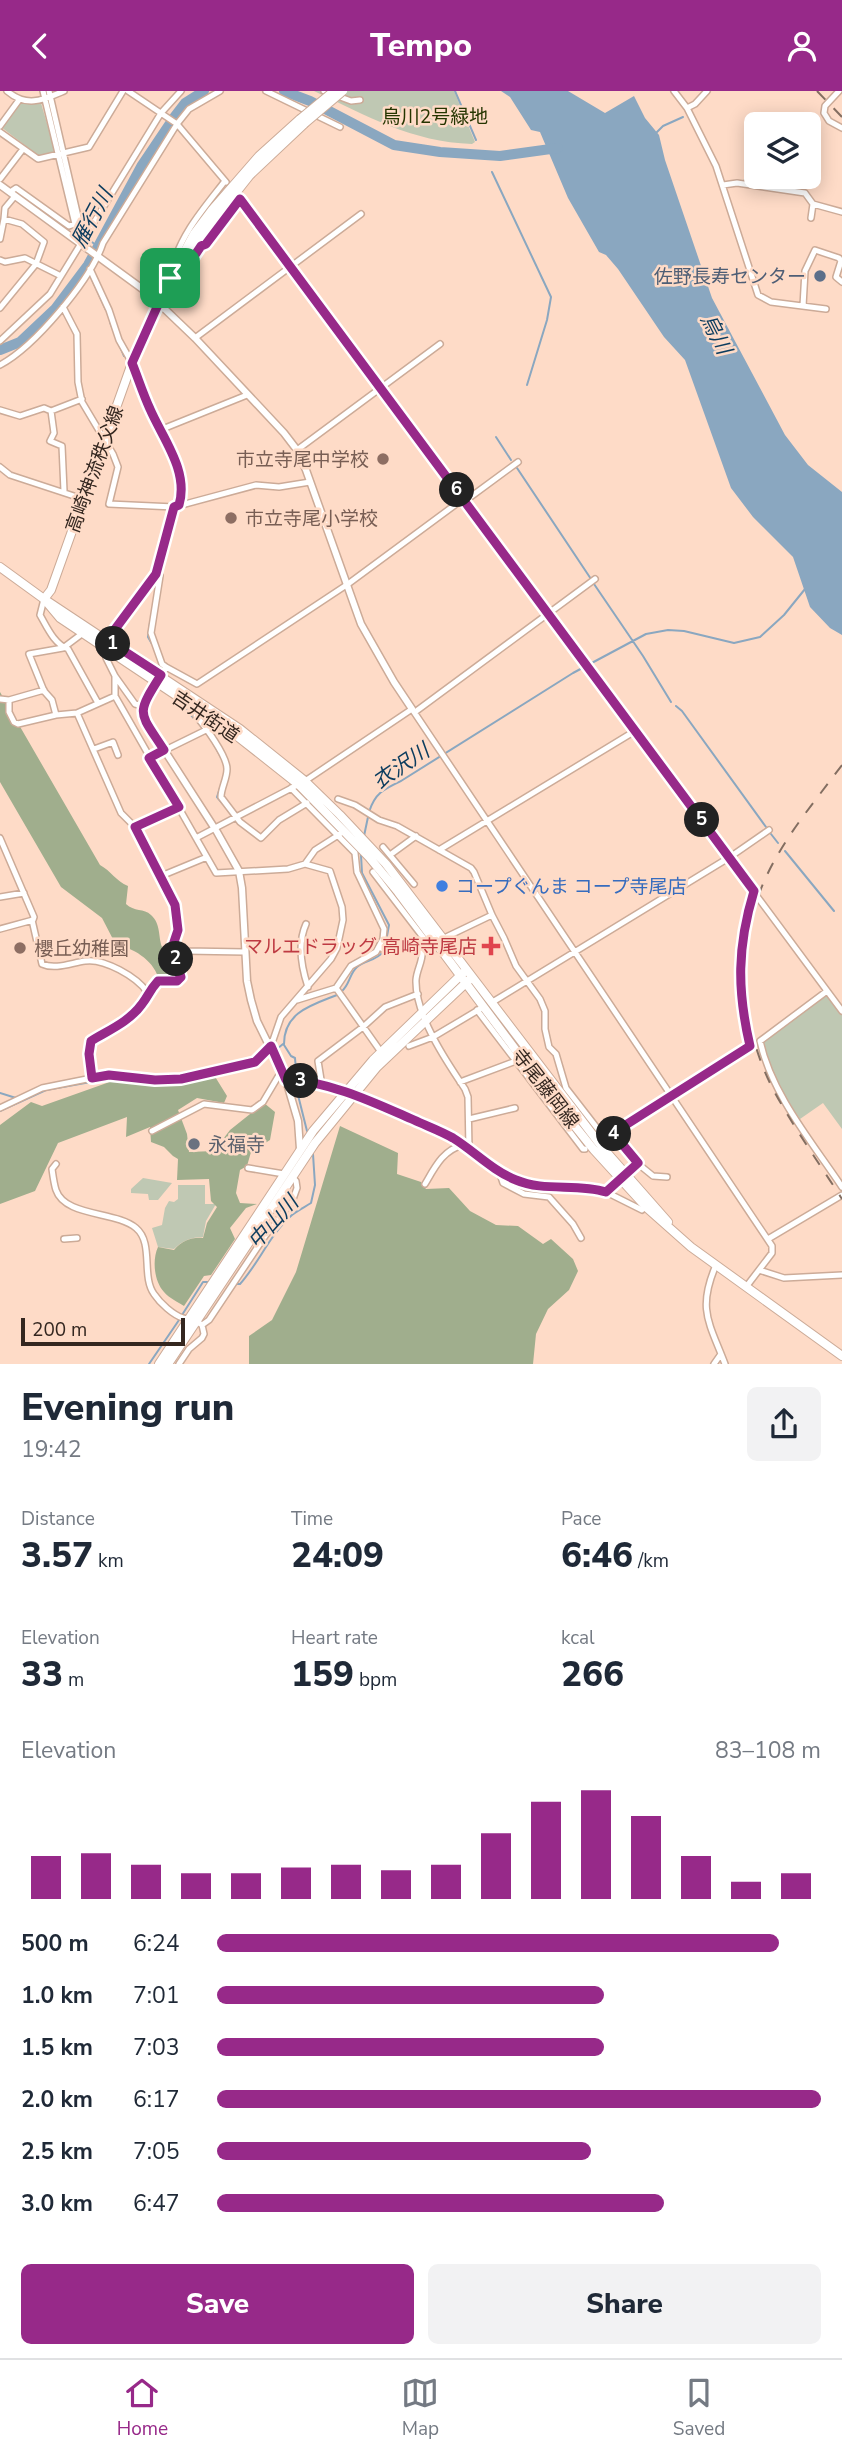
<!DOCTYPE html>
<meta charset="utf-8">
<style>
body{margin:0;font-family:"Nunito Sans","Noto Sans JP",sans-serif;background:#f2f2f3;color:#1f2937;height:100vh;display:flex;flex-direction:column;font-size:26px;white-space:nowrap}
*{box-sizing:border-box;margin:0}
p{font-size:23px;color:#747a83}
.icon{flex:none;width:38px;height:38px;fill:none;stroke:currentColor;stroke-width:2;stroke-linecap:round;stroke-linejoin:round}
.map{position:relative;height:1273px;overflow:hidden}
.details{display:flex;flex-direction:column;background:#fff;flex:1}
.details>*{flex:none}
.buttons{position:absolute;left:744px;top:21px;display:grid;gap:14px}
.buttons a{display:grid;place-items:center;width:77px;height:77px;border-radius:10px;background:#fff;box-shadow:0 4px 18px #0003;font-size:35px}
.scale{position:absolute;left:21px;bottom:18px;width:164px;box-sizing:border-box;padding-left:7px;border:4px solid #342720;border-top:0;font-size:19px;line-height:24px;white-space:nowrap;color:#342720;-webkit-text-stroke:5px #fedbc7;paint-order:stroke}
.pin{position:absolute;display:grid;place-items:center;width:60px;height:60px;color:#fff;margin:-30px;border-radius:14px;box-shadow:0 4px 10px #0006}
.km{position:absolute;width:35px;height:35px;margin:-18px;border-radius:50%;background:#222;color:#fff;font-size:19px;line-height:35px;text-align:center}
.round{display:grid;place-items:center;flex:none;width:74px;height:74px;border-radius:10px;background:#f2f2f3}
.head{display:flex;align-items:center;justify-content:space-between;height:119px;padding:0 21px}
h1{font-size:38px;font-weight:800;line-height:52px}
.stats{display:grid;grid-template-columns:repeat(3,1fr);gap:10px;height:119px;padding:7px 21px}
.stats div{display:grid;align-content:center}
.stats b{font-size:35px;font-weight:800}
.stats small{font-size:19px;font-weight:400}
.stats p{font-size:19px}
.chart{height:196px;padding:14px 21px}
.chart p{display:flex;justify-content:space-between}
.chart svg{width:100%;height:126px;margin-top:7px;stroke:#972989;stroke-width:6}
.primary-button{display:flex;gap:14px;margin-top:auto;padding:14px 21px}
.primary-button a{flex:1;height:80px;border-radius:10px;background:#972989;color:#fff;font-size:28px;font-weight:800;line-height:80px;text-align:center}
.primary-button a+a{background:#f2f2f3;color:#1f2937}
ul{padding:0 21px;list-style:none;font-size:23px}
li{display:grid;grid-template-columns:112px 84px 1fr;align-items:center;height:52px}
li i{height:18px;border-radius:9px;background:#972989}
header{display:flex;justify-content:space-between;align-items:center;height:91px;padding:0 21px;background:#972989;color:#fff;font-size:32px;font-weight:800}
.dock{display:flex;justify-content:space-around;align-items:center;height:98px;border-top:2px solid #e0e1e3;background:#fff;font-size:19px;color:#747a83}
.dock a{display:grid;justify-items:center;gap:4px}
.dock .active{color:#972989}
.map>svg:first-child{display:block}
</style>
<header><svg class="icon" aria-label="back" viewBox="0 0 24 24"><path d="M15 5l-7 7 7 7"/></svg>Tempo<svg class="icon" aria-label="person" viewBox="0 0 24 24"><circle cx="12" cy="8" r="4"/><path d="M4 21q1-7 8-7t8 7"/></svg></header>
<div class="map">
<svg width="842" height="1273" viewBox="0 0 842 1273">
<rect width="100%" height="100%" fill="#fedbc7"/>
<path fill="#bfc8b3" d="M314,0H454L475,51L472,53C412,51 367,25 314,0Z
M41,12L55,60L53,62L39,65L1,36L19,13Z
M756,79V86L809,85L810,88L806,90V98L743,89Z
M826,903L842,923V1038L823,1012L800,1028C783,1004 772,981 762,953V951Z
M143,1087L172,1092L158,1109H149L148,1103L131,1102V1098Z
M178,1094H205V1113H216L206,1130L203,1146C191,1146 182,1150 174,1158L158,1156L152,1137L162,1134L165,1117L169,1110L174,1111L178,1108Z"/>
<path fill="#a0ae8d" d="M0,601L100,774C111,780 116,790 128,795L126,813C134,821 144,817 151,824C161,833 158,845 162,856C165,868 176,874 179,885L158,886C153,869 132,856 116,854L102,827L61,796L0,691Z
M214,984L227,1005L224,1012L197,1007L178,1019L187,1043L189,1061L214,1060L230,1039L264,1012L275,1021L270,1049L251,1061L247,1075L240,1079L236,1102L240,1112L257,1113L246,1117L230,1137L235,1148L211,1184L204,1185L184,1215C178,1211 169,1207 164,1201C154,1190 152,1169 158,1156L174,1159C182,1150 191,1146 203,1147L207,1132L217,1116L211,1110L209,1088L177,1089L178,1068L173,1065L164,1056L151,1051L150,1036L126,1046L127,1026L58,1052L35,1100L0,1113V1034L31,1011L42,1015L118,988L169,993Z
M340,1035L398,1062L397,1083L421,1091L426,1098L449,1097L470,1120L496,1134L518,1135L543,1153L551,1148L573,1168L578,1180L569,1199L548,1218L536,1243L533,1273H249V1245L272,1229L296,1181Z"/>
<path fill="#8aa7c0" d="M501,0H568L605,22L634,5L645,27L659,44L665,69L712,207L785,344L808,374L842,401V544L830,537L810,516L793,466L753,426L731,397L685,269L664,246L618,178L606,164L599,161L568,107L540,41L531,39L510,6Z"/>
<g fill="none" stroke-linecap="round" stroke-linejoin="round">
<path stroke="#8aa7c0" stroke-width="2" d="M455,0L476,49
M657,41L663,35L683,26
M492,81L551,206L547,229L527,294
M77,134L82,144
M87,147L97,155
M91,186L106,219
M110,231L124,265
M154,333L170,365
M496,346L511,369
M517,377L591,488
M175,380L179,403
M164,464L177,416
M594,493L643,565L671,611
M150,532L148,546L152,553
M158,569L162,580
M177,609L202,636
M676,615L682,620L766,736
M213,652L222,668
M220,697L217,706L223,713
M369,721C375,702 384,698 401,690L573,582L646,543L668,539L684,540L734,552L760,546L784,524L805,498
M771,743L778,752
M364,745L368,726
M785,760L834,820
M361,764L362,782L389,834L385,856
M341,901C350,894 349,883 357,876C365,869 376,870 383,861
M284,953C284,921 312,914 337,904
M284,954L291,965L295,967L298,1004L307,1040
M161,991C178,993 239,981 255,974C265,969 274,960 283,953
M0,1002L16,1007
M0,1020L46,999L113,987
M237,1193H240C259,1172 270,1143 292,1124C298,1119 305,1116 311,1112L315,1094L313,1063
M182,1224L203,1191H210
M149,1273L179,1229"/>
<path stroke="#8aa7c0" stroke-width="10" d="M284,0L310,10L394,54L440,61L500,65L558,57
M0,259L20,251L55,218L88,174L142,74L175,25L185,12L204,0"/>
<g stroke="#ccab98" stroke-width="8">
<path id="minor" d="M7,0C27,17 43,9 64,0
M43,0L75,133
M49,0L79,130L75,133
M128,0L177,33L226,91
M266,0L340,36
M324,0L351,10L360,9
M674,0L687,17L716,75L758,204L771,211L826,218
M839,0L825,15L824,22L829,30L842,37
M687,17L695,13L707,0
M0,35L19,9
M0,41L38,68L89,56L123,0
M0,88L23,58
M723,94L737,92L805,102L813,113L842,121
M10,101L16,97L69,135L75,133
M238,105L842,920
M811,127L813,113
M4,128L5,117L15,105
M0,148L4,128L22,133L44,151L36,173L0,217
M0,169L5,171L25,167L61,185
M90,178L109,219L119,249L132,272L149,316L174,365L182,400L179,414
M172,178C180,144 204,117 225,90
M172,185L191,170L201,155L206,153L240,108
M803,215L805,180L815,159L839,167L841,170L836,186L842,191
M63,216L77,243L78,291L82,311L113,363L118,376L109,413L174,416L256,394L279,396L310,391
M195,247L361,123
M0,250L50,203L161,22L181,0
M0,274C34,256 91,189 103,152L177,33L189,18L220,0
M0,319L20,325L44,317L51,320L82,308
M51,320L54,342L50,350L62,355L64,400
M160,339L247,304
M297,359L440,253
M0,376L10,384L83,408
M465,410L518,371
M160,485L151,542L162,573L166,576
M44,508L40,524C47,536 54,553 68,558L98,612
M107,549L156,483L174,416
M106,567L115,585
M161,584L166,576L197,593L348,493L463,408
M115,605V585L135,613L143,615
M0,608L9,609L44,599
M9,609V621L14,631L18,633L56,624
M198,618L196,625C205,635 227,665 227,678C227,688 221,697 221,706L240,731L261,747L279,729L307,712
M415,621L595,488
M77,622L121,722L136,737L175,814L178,839L172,857L181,886L178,890H158L147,901
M94,658L113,651L118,664
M149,667L208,638
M291,697L355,762L357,781L384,838L383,848L376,861L351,875L336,897L297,909
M338,708L355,714L379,729L397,735L471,777L474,781L492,824L504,847L516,875L540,908L545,920V938L549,956L556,963L566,997L604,1046
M135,736L179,716
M0,747L34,826L33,829L0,838
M196,747L305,690L412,618L772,1155V1162L746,1196
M383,756L414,793
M439,759L635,640
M390,764L416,745
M305,773L315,759L340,743
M373,781L429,854
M161,785L207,766
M0,806L24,802
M32,829L42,873C55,879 71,872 85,870C104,867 137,886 147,901C140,926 112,938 91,950L89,963L92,987
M306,833C297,853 301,875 308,896
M176,846L179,856L186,860L245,861
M444,847L492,824
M379,856L387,860L426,856
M422,857C424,869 417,877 416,889C415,924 446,970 465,998L468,1006L469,1058
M336,897L381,961
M827,900L760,950C772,1004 812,1051 842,1096
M491,912L730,766L769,739
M477,919L583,1058H585
M409,955L433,946L480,918
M460,991L516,970
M322,995L318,970L363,936L385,916L418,903
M0,1017L42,997L92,987L109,984L155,989L181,988L255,971L271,955L281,926L331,868L337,857L343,829L342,816L330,780L305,773L288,778L216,782L115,605L77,622L56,624L52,609L44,600L29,563L63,557L83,542
M469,1028L515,1017
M152,1040L204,1013L252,1019L263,1011L282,979
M613,1042L637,1068L635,1075L625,1083
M603,1047L750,955C737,899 737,856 754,800
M637,1072L653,1085L667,1086
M56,1073L52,1078C53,1085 54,1093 56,1099C65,1126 116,1120 136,1137C154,1152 141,1185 154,1203C160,1212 173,1224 183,1227C191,1229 195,1229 202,1234L204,1243L202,1247L189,1258L179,1273
M248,1077L284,1083
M499,1080L503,1092L524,1103L549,1106L573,1133L581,1147
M425,1093C435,1076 443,1059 463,1054
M606,1101L642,1119
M64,1148L77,1147
M768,1148L842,1104
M716,1174C697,1218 709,1231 725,1273
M759,1179L784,1187L842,1184
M202,1234L209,1229L265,1145L292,1111L297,1097L296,1090L292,1086
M714,1273L721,1263"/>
</g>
<g stroke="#ccab98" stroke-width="9">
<path id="tertiary" d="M0,94L148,202L195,247L284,342L297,359L306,379L361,533L394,591L412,618
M158,589C151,601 141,612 143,626L217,741L239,780L242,797L247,890L251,909L257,930L286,989L298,1030L300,1058
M286,989C326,989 418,1026 453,1047C473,1059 490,1077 511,1087C540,1102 575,1092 606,1101L621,1087"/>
</g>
<g stroke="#ccab98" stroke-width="10">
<path id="primary" d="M189,161L250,84L304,33
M0,476L44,508L240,638L305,690L340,724L386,773L602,1056L668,1131
M44,508L60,527L237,645L299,694L369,766L398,801L541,993L594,1059L647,1117L691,1156L842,1265
M44,508L51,499L132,272L170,187L194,143L212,119L259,65L300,28
M159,1273L313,1040L373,969L463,882
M168,1273L315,1052L377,976L469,889"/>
</g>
<use href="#minor" stroke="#fff" stroke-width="5"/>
<use href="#tertiary" stroke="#fff" stroke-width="6"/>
<use href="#primary" stroke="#fff" stroke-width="8"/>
<path stroke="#836e61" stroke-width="2" stroke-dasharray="12 12" stroke-linecap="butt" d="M817,0L842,26
M842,674C816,709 786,744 767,784C735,851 739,934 774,1000C794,1037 819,1072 842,1108"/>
<g stroke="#ccab98" stroke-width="10" stroke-linecap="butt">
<path id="primary-bridge" d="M300,28L334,0
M304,33L343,0"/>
</g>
<use href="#primary-bridge" stroke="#fff" stroke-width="8"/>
</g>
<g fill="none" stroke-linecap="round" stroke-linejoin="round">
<g stroke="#fff" stroke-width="14">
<path id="route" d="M240,108L754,800C737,856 737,899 750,955L613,1042L638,1072L606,1101C577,1092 544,1101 516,1089C493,1080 474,1060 453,1047C441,1040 427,1035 414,1029C375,1012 330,990 286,989L271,955L255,971L181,988L155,989L109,984L92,987L89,963L91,950C109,939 129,931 142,913C149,904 149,900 158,890H177L181,886L172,857L178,839L175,814L135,736L179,716L149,667L164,659C139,620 135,625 161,584L107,549L156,483L174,416L179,414C189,380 163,348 150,318C143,303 138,287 132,272L170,187L191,170L201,155L206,153Z"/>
</g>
<use href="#route" stroke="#972989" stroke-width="9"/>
</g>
<circle fill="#5c6f8a" stroke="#fedbc7" stroke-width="2.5" cx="820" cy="185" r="7"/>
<g fill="#8d6e63" stroke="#fedbc7" stroke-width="2.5">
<circle cx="383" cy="368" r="7"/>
<circle cx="231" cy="427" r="7"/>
<circle cx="20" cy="857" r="7"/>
</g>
<circle fill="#3f7fe0" stroke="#fedbc7" stroke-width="2.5" cx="442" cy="795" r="7"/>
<path fill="#e0444e" stroke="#fedbc7" stroke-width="2.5" d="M487.5 844.5h7v7h7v7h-7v7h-7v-7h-7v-7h7z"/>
<circle fill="#6b7280" stroke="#fedbc7" stroke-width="2.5" cx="194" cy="1053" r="7"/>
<g text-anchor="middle" stroke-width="5" stroke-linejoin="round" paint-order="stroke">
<g font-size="19" fill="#253500" stroke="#fedbc7">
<text x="435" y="32">烏川2号緑地</text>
</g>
<g font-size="19" fill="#4e5e75" stroke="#fedbc7" text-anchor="end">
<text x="806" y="192">佐野長寿センター</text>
</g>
<g font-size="19" fill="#785e54" stroke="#fedbc7" text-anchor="start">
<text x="369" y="375" text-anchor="end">市立寺尾中学校</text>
<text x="245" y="434">市立寺尾小学校</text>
<text x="34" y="864">櫻丘幼稚園</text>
</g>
<g font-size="19" fill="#342720" stroke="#fedbc7">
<text transform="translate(94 378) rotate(-70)" y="7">高崎神流秩父線</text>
<text transform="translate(206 625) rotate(34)" y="7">吉井街道</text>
<text transform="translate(546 997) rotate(52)" y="7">寺尾藤岡線</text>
</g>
<g font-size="19" fill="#366cbe" stroke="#fedbc7" text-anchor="start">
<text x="456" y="802">コープぐんま コープ寺尾店</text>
</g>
<g font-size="19" fill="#be3a42" stroke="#fedbc7" text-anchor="end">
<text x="477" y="862">マルエドラッグ 高崎寺尾店</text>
</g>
<g font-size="19" fill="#5b616d" stroke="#fedbc7" text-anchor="start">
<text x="208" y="1060">永福寺</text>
</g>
<g font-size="21" font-style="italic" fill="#0b3c5e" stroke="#fedbc7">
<text transform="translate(92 127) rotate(-62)" y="7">雁行川</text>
<text transform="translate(716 243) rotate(63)" y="7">烏川</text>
<text transform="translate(401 675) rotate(-34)" y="7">衣沢川</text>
<text transform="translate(273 1131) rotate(-48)" y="7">中山川</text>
</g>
</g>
</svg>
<div class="buttons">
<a><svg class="icon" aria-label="layers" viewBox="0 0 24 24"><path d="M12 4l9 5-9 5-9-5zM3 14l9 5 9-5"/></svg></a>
</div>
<div class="scale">200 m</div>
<div class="pin" style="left:170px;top:187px;background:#1e9e55"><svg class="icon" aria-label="arrive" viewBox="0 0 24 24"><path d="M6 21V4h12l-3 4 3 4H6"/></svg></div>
<b class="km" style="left:113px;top:553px">1</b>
<b class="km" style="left:176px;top:868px">2</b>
<b class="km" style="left:301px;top:990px">3</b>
<b class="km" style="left:614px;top:1043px">4</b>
<b class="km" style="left:702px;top:729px">5</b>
<b class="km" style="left:457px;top:399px">6</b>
</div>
<section class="details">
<div class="head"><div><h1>Evening run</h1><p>19:42</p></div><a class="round"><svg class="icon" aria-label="share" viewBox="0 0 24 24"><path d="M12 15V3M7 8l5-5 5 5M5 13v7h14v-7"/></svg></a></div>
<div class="stats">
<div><p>Distance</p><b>3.57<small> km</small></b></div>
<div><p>Time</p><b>24:09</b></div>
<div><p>Pace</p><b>6:46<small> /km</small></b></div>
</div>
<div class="stats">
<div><p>Elevation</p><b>33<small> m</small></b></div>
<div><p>Heart rate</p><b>159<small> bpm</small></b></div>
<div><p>kcal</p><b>266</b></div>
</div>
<div class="chart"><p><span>Elevation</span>83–108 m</p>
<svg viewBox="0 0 160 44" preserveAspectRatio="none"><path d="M5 44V29M15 44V28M25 44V32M35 44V35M45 44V35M55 44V33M65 44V32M75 44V34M85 44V32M95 44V21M105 44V10M115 44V6M125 44V15M135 44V29M145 44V38M155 44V35"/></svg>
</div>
<ul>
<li><b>500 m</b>6:24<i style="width:93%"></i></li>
<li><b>1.0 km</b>7:01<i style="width:64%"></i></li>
<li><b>1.5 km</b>7:03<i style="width:64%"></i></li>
<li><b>2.0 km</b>6:17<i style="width:100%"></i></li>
<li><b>2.5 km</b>7:05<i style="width:62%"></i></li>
<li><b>3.0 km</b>6:47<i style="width:74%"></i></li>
</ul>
<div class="primary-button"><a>Save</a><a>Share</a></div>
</section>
<nav class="dock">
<a class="active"><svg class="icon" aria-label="home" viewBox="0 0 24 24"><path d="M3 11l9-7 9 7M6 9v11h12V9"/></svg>Home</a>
<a><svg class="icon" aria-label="map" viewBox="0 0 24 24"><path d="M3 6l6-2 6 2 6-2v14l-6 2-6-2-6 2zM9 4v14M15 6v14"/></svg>Map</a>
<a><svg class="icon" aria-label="saved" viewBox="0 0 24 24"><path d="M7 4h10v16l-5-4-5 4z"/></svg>Saved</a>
</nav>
